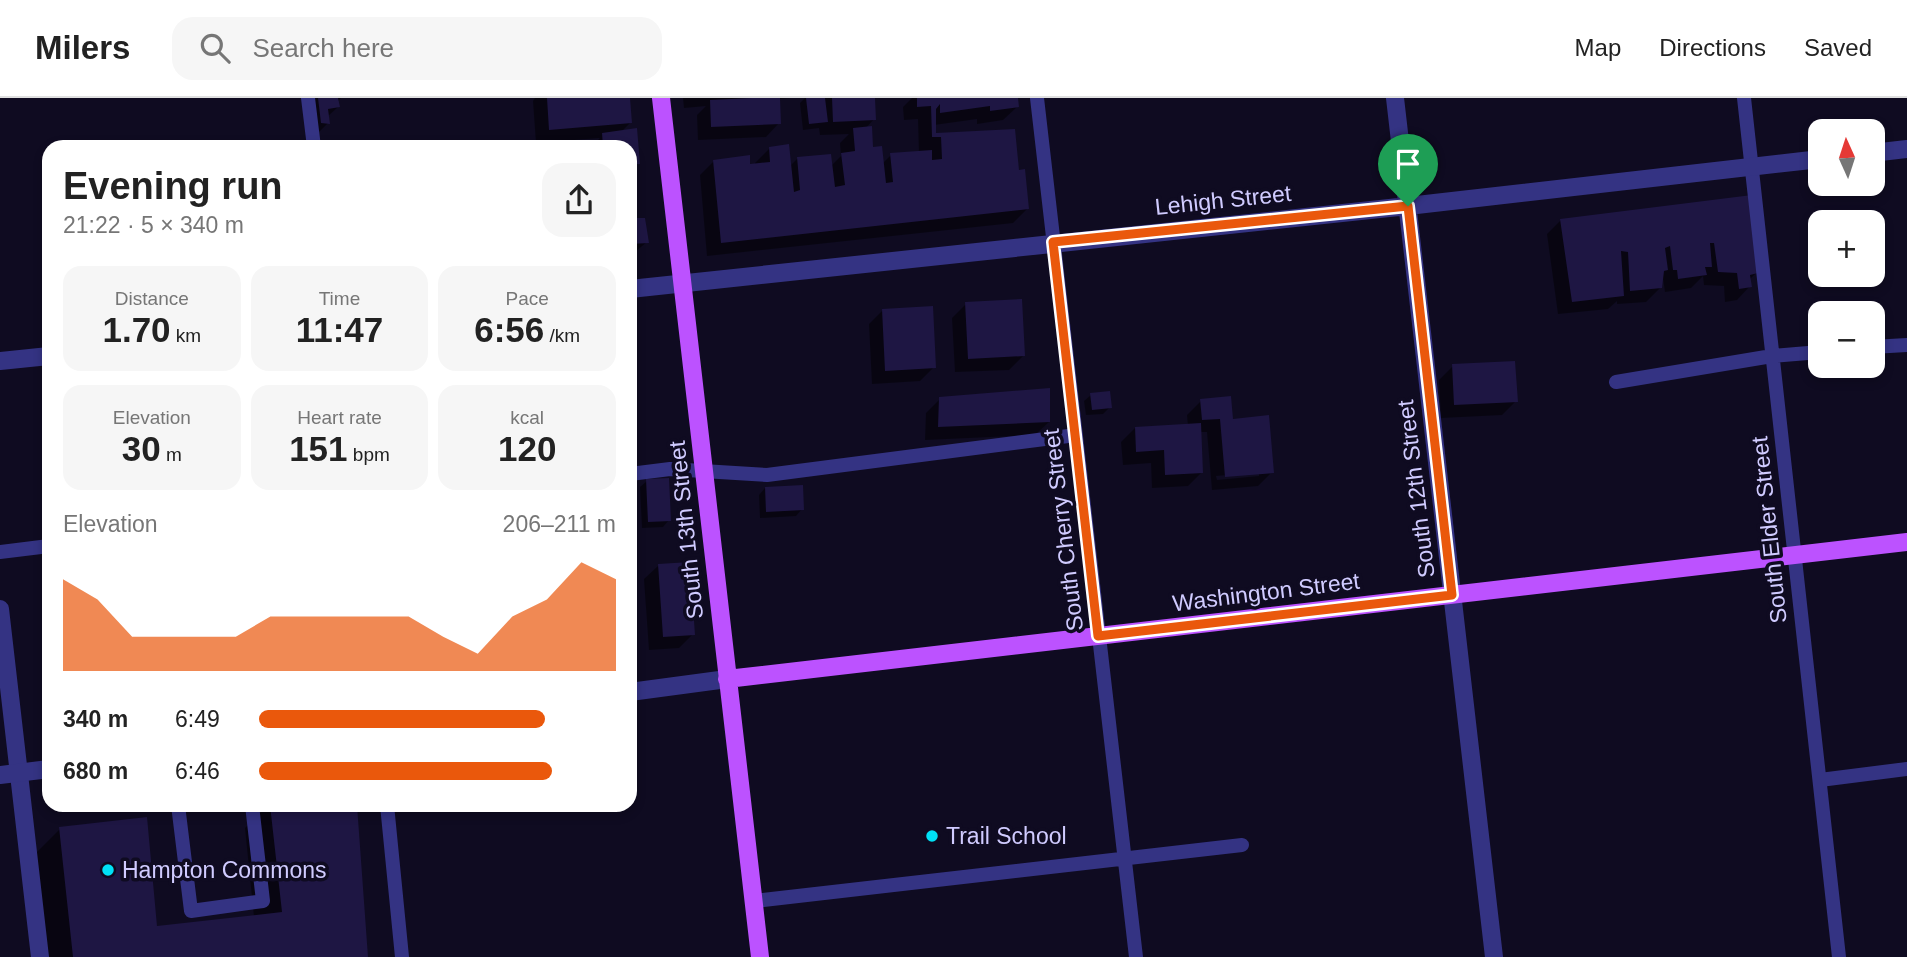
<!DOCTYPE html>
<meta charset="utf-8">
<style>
body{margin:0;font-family:Arial,sans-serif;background:#f6f6f6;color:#222;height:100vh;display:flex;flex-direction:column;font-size:26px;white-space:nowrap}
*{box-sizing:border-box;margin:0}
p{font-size:23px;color:#767676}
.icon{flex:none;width:38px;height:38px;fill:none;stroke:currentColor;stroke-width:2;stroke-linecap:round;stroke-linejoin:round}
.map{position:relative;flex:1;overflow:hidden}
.panel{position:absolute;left:42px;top:42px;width:595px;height:672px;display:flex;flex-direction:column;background:#fff;border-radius:21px;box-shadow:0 4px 10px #0003}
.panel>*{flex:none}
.needle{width:46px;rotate:357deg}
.buttons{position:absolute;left:1808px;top:21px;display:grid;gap:14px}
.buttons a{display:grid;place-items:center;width:77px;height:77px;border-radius:14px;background:#fff;box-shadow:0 4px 10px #0003;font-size:35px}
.pin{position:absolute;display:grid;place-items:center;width:60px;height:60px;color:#fff;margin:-72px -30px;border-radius:50% 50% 50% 0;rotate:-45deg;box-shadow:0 0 7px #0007}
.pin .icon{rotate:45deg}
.round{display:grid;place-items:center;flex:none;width:74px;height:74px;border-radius:21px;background:#f6f6f6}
.summary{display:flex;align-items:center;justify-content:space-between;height:119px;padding:0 21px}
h1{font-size:38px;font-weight:600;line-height:52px}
.metrics{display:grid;grid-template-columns:repeat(3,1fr);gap:10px;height:119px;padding:7px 21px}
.metrics div{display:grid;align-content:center;border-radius:18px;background:#f6f6f6;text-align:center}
.metrics b{font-size:35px;font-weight:600}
.metrics small{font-size:19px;font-weight:400}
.metrics p{font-size:19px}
.chart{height:196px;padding:14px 21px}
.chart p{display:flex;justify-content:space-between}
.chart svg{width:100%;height:126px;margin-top:7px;fill:#ea580c;opacity:.7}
ul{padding:0 21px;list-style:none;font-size:23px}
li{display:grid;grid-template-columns:112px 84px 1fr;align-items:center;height:52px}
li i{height:18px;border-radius:9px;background:#ea580c}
header{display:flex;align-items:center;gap:42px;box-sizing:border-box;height:98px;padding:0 35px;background:#fff;border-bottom:2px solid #e0e0e0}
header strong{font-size:33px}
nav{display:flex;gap:38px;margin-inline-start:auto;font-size:24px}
.search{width:490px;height:63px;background:#f6f6f6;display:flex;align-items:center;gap:18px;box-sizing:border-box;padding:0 24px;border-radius:21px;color:#767676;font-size:26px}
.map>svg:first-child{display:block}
</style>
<header>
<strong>Milers</strong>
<div class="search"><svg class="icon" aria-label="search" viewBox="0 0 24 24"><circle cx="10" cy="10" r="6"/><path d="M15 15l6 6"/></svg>Search here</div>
<nav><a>Map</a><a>Directions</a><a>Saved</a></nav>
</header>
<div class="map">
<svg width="1907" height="859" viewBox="0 0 1907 859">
<rect width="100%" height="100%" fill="#0f0b21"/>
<path fill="#0007" fill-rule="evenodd" d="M303,0H341L337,4L338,9L327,19L328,25L314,39Z
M535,0H628L630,25L621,34L636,32L639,65L630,73V49H591L600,40L536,45L533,3Z
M683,0H791L779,1V25L766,39L698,42L697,17L706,8L684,10Z
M805,0H873L874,21L866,30L871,51L882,66L891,57L919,55L918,21L904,22L903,9L912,0H1016L1017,9L1003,22L977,26V21L934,27V37L1013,32L1018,74L1027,111L1013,125L707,158L700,77L714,63L756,67L755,65L769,51L789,69L798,60L831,68L841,58L840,45L849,36L820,37L819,30L803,32L800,5Z
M1750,99L1756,175L1749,182L1750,188L1737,202L1725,204L1724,188L1704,187L1703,178L1691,190L1665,194L1663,180L1660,190L1646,204L1617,206V203L1608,211L1558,216L1547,136L1561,122Z
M630,122L647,144L630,158Z
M966,206L1023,258L1009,272L955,274L952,220Z
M883,212L934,269L920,283L872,286L869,226Z
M1453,268L1516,303L1502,317L1441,320L1439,282Z
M1091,297L1110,309L1103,316L1086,317L1084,303Z
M940,301L1049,324L1035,337L925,342L926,315Z
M1201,303L1231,322L1272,374L1258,388L1212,392L1207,334H1200L1202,374L1188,388L1152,390L1151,365L1123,367L1121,344L1135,330L1188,328L1187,317ZM1259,374V378L1217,382L1216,378Z
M647,383L669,422L663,429L642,430L640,389Z
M765,390L802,411L796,418L760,420L759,397Z
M658,468L693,536L679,550L649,552L644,481Z
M268,707H355L366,859H45L34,757L60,731L156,830L254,819L245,730Z"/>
<path fill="#1e1643" d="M318,0H338L340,9L328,11L330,26L321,25Z
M547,0H630L632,25L549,32Z
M752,0H780L781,26L711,29L710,2Z
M806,0H825L828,24L809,26Z
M832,0H875L876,22L833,24Z
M917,0H1018L1019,9L990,13V8L940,15V6L936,11V35L1015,31L1019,72L1025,71L1029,111L721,145L713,62L750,57V66L770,64L769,49L789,46L794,94L800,92L797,59L831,56L835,89L845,87L841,55L855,53L853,30L872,28L873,49L882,48L886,85L893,84L890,55L932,52V62L942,61L941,39H932L931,8L917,9Z
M637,30L640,66L630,67V49H603L602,35Z
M1752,97L1758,175L1750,177L1752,189L1739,191L1737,175L1718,174L1714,145H1710L1712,169H1705L1707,177L1678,181L1677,172H1673L1670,148L1665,150L1668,172L1664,173L1662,190L1630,193L1628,154L1621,153L1624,198L1572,204L1560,121Z
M630,120H645L649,145L630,146Z
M1022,201L1025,258L968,261L965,204Z
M933,208L936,270L885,273L882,211Z
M1515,263L1518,304L1454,307L1452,266Z
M1050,290V324L938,329L939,299Z
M1110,293L1112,310L1092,312L1090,295Z
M1231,298L1233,321L1269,317L1274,375L1225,379L1220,321L1202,322L1200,301Z
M1201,325L1203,375L1165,377L1164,352L1136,354L1135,329Z
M630,332H632L634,362L630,363Z
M669,380L671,423L648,424L646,381Z
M803,387L804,412L766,414L765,389Z
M690,464L695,537L663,539L658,466Z
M270,707H357L368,859H73L59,729L147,719L157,828L282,814Z"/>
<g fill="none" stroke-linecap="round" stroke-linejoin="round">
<path stroke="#343383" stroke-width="14" d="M308,0L314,49
M1037,0L1136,859
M1744,0L1839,859
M1872,249L1907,247
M1616,284L1772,258L1820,254
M630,376L670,371L767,377L1076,337
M0,454L49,448
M1820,682L1907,671
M178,707L191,813L263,803L252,707
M387,707L402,859
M754,803L1242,747"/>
<path stroke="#343383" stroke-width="18" d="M1395,0L1494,859
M1872,55L1907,51
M630,191L1408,108L1820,61
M0,263L49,258
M0,511L40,859"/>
<path stroke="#343383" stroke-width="18" d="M630,594L727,581
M0,677L49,671"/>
<path stroke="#bc52ff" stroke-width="18" d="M661,0L760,859
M727,581L1907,444"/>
</g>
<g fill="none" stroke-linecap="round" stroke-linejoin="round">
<g stroke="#fff" stroke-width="14">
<path id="route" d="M1408,108L1452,497L1098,538L1053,144Z"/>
</g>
<use href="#route" stroke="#ea580c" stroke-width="9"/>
</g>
<g fill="#00e1f6" stroke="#0f0b21" stroke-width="2.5">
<circle cx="932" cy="738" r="7"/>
<circle cx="108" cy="772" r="7"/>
</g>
<g text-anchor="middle" stroke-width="7" stroke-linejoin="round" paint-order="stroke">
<g font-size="23" fill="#d0cbff" stroke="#0f0b21">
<text transform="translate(1223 102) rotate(-6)" y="8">Lehigh Street</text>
<text transform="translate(1416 391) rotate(-97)" y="8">South 12th Street</text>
<text transform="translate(686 432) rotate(-96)" y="8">South 13th Street</text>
<text transform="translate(1063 432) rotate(-97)" y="8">South Cherry Street</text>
<text transform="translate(1769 432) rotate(-96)" y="8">South Elder Street</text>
<text transform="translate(1266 494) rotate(-7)" y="8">Washington Street</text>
</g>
<g font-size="23" fill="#d0cbff" stroke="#0f0b21" text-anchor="start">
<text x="946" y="746">Trail School</text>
<text x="122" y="780">Hampton Commons</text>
</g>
</g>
</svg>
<div class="buttons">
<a><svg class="needle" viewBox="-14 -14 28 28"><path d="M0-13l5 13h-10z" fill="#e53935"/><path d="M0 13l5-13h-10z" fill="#767676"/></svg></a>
<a>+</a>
<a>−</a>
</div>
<div class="pin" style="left:1408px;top:108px;background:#1e9e55"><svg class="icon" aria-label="arrive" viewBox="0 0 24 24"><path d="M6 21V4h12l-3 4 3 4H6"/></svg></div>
<section class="panel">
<div class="summary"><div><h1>Evening run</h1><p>21:22 · 5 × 340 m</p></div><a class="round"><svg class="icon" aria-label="share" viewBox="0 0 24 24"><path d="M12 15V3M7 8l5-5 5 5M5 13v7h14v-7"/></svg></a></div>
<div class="metrics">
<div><p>Distance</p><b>1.70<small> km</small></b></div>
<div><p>Time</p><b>11:47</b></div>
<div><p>Pace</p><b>6:56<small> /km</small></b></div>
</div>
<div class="metrics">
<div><p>Elevation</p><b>30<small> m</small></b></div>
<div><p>Heart rate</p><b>151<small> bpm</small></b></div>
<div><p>kcal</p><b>120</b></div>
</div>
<div class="chart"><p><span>Elevation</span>206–211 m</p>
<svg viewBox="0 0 160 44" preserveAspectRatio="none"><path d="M0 44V12L10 19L20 32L30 32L40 32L50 32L60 25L70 25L80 25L90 25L100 25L110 32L120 38L130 25L140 19L150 6L160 12V44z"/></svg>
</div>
<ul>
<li><b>340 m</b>6:49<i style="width:80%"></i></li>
<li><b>680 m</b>6:46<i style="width:82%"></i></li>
</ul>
</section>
</div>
